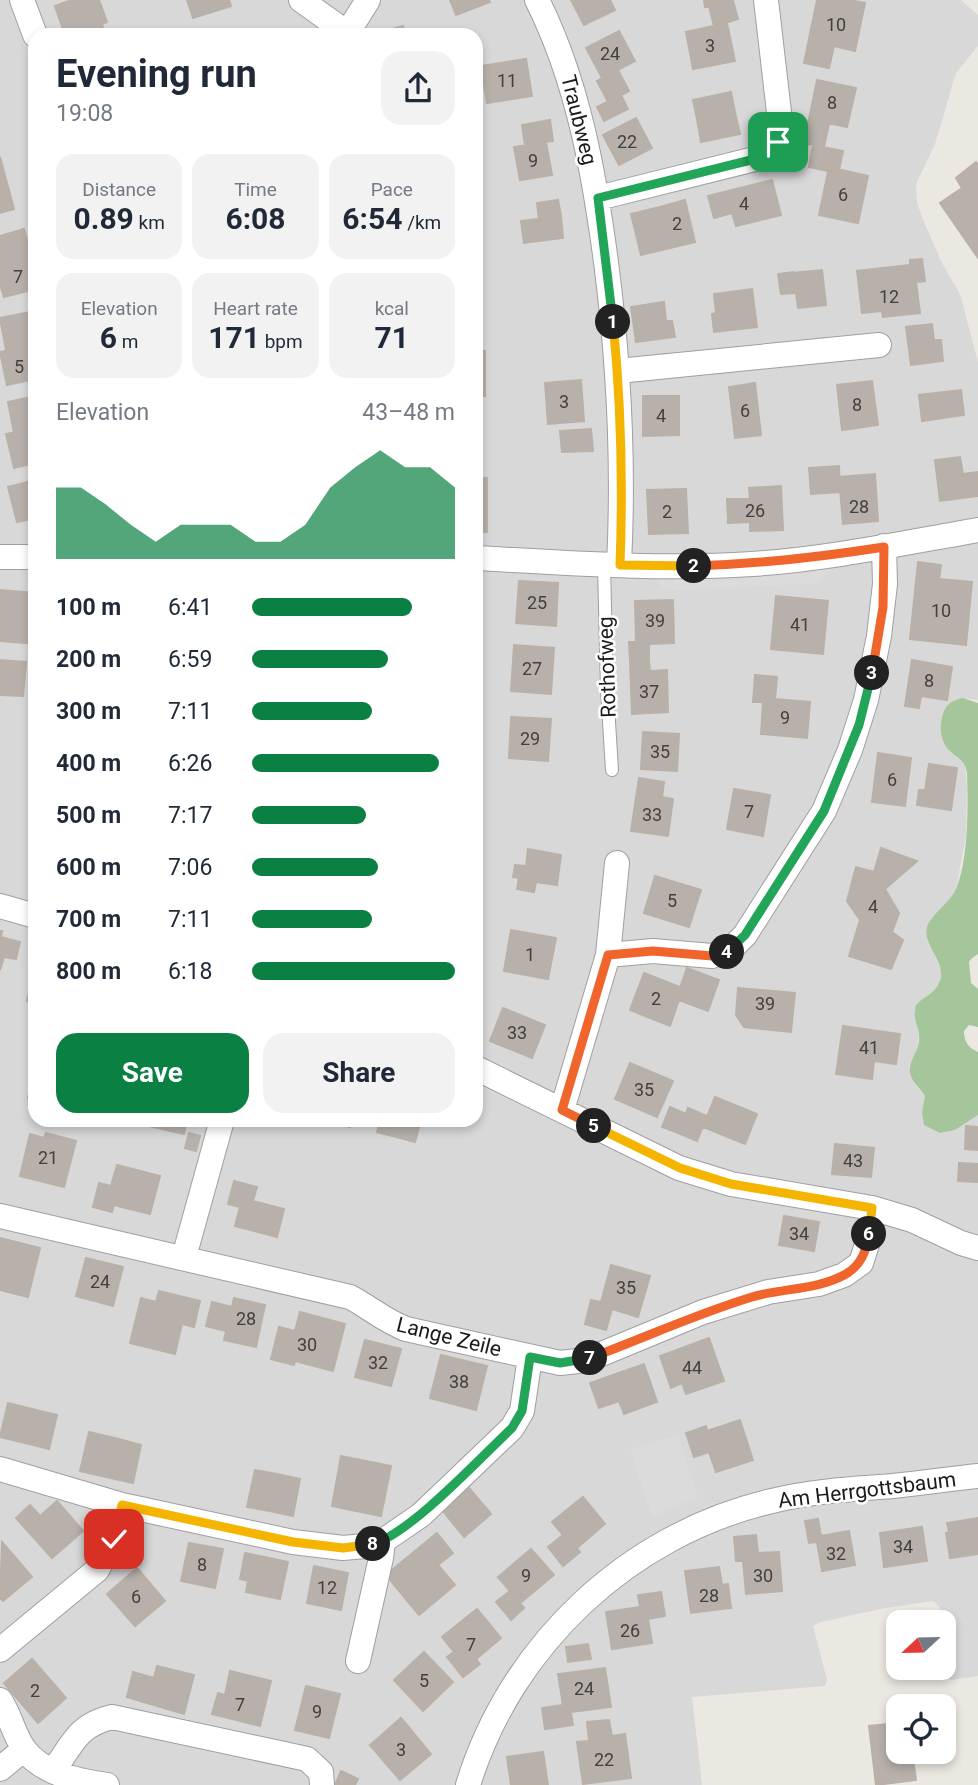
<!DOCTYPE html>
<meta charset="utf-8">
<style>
body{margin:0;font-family:Roboto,sans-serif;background:#f2f2f3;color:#1f2937;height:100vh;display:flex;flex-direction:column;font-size:26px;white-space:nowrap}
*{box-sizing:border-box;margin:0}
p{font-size:23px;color:#747a83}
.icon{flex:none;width:38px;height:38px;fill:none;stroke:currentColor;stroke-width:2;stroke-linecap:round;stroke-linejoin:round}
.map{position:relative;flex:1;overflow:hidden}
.details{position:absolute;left:28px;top:28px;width:455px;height:1099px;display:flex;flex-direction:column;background:#fff;border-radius:21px;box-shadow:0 4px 10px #0003}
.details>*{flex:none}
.needle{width:46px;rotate:248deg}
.controls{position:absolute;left:886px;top:1610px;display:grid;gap:14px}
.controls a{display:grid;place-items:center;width:70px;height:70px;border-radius:14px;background:#fff;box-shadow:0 4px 10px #0003;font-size:35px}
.pin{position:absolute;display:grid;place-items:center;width:60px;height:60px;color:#fff;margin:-30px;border-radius:14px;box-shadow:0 4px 10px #0006}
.km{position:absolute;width:35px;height:35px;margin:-18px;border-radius:50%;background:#222;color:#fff;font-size:19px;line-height:35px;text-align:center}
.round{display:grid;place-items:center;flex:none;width:74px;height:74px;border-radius:21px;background:#f2f2f3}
.headline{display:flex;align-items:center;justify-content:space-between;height:119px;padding:0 28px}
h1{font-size:38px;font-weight:700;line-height:52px}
.metrics{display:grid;grid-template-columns:repeat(3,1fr);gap:10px;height:119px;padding:7px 28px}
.metrics div{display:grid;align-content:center;border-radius:18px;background:#f2f2f3;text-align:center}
.metrics b{font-size:30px;font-weight:700}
.metrics small{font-size:19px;font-weight:400}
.metrics p{font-size:19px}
.chart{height:196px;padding:14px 28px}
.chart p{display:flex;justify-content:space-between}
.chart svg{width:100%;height:126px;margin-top:7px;fill:#0b8043;opacity:.7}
.action{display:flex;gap:14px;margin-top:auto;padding:14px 28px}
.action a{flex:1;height:80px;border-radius:21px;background:#0b8043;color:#fff;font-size:28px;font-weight:700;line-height:80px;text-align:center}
.action a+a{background:#f2f2f3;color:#1f2937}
ul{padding:0 28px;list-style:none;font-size:23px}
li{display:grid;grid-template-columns:112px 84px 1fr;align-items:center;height:52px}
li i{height:18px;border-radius:9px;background:#0b8043}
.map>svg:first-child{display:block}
</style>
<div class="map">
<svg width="978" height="1785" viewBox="0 0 978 1785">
<rect width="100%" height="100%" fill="#ebe8e1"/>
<path fill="#d9d8d8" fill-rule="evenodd" d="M0,0H961L978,15V46L956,73L935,144L916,184L917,203L924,222L941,261L960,294L978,362V700L963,698L941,730L944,743L950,751L965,764L967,785L966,836L956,889L949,901L931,919L934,954L941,969V977L939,984L934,990L916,1005L914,1009L919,1037L917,1051L909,1067L925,1096L922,1112L940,1133L955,1130L978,1115V1676L951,1680L946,1675L943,1622H941L940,1607L933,1601L880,1609L821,1622L813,1626L827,1680L825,1686L692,1697L702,1785H0ZM35,35H476V1120H35Z"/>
<path fill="#a5c69a" d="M963,698L978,703V954L972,958L969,962L971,983L978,989V1027L969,1025L964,1031C964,1041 968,1048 978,1052V1115L955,1130L940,1133L924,1125L922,1112L925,1096C921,1088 912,1083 910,1073C908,1063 917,1053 919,1042C921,1028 911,1019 916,1005C923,997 935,993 939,983C949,964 922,946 927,927C931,914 949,904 956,889C969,858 968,806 967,772C964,759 958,759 950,751C940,743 939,725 943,714C946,704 953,700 963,698Z"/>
<path fill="#dbdbdb" d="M834,564L819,583L666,591L651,572Z
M678,1435L698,1497L652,1517L630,1450Z"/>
<path fill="#b8b1ab" stroke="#bbb0a5" stroke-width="2" d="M71,0H99L107,22L102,24L105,35H65L55,6Z
M187,0H229L231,6L193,18Z
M450,0H489L490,2L456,15Z
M571,0H610L615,10L584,25Z
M704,0H732L733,1L705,7Z
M817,0H849L865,3L855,51L834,46L829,68L804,63Z
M733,1L738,19L714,26L709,6Z
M727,23L735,61L693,69L686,32Z
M403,26L406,35H371Z
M619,31L635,61L602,78L586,48Z
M526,59L532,96L487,103L481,66Z
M618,70L629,91L608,102L597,81Z
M817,80L856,88L847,127L809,119Z
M731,92L735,112L697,119L693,100Z
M621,95L628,109L604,121L597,107Z
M735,112L740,134L701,142L697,119Z
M636,118L652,148L619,165L603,135Z
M809,119L829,124L824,147L804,143Z
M550,120L553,141L525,145L522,125Z
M546,142L552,175L520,180L514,147Z
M813,145L843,151L839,170L829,167L828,171L809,167Z
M0,157L7,183L0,185Z
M976,162L978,165V258L940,203L962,188L956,178Z
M829,167L868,176L858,223L819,215Z
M772,180L781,215L736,226L732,213L714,218L708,196Z
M7,183L14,209L0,213V185Z
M558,200L561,216L539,219L537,203Z
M685,200L695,242L670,248L660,207Z
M660,207L670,248L641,255L631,214Z
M561,216L563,238L524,243L521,221Z
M24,229L32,258L0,267V236Z
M32,258L35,270V289L4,297L0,284V267Z
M922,259L925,281L916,282L920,313L883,317L882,311L862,313L857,271L910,265V260Z
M822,270L826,305L798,308L793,273Z
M793,272L796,293L781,294L778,274Z
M752,289L757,327L714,332L712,314L716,313L714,294Z
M664,302L666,321H672L675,337L636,342L631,307Z
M35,311V344L6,350L0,318Z
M932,324L934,340H941L943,361L911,365L906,327Z
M35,344V379L7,385L0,352Z
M476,351H485V396H476Z
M581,380L584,421L548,424L545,383Z
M872,381L878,425L842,430L837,385Z
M755,383L761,435L735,438L729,387Z
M961,390L964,415L922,421L919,395Z
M35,396V428L14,433L8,402Z
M643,396H679V435L643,436Z
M35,428V463L14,468L6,434Z
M591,429L593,451L562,452L560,431Z
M960,457L963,474L978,472V496L940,501L935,460Z
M839,466L840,492L811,494L809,468Z
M875,474L878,521L843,524L839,477Z
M476,478H487V532H476Z
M35,480V518L17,522L8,487Z
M781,486L783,530L750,531V522L728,523L727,499H750L749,488Z
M686,489L688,533L649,534L647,490Z
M918,562L941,565L939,579L972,582L966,645L910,639Z
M519,581L558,583L556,626L516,623Z
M476,587L482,588L480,624H476Z
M0,590L35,593V644L0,641Z
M776,596L828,601L823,654L771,649Z
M673,600L674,643L649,644V660L630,661L629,642H636L635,601Z
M514,645L554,648L551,694L511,691Z
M0,660L26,662L23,696L0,695Z
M649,660L650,671L667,670L668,712L632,714L630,661Z
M912,660L952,667L947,700L921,696L919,708L905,706Z
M755,675L777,677L775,699L810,702L807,738L761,734L763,702H753Z
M511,717L551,719L548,761L509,758Z
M643,732L679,734L677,771L641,769Z
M878,753L911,758L905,806L872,802Z
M929,764L957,768L951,810L917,805L919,790H925Z
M639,778L664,782L662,797L673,799L668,836L631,831Z
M734,789L770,795L763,836L727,829Z
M881,848L917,861L885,889L899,913L892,932L903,940L891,969L849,956L860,920L847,901L856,867L874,872Z
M528,849L561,855L557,885L536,882L534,892L517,889L519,878L513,877L515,865L526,866Z
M655,876L701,890L689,927L644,913Z
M511,930L556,938L548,979L504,971Z
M0,931H2L1,937L20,942L16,959L4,957L0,970Z
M35,967V1003L27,1001Z
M687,968L719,980L708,1011L676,999Z
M644,973L680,987L676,999L679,1000L670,1026L630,1010Z
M738,988L795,993L791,1032L744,1027L736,1015Z
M503,1008L545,1025L532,1058L490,1041Z
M843,1026L900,1034L896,1064L874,1061L872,1079L836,1074Z
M630,1063L673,1081L657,1117L615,1099Z
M32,1080L35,1081V1100L28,1098Z
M715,1097L757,1114L745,1144L703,1127Z
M670,1107L686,1114L678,1133L662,1127Z
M688,1108L707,1116L697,1141L678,1133Z
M123,1120H187L184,1134Z
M327,1120H352L350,1127Z
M380,1120H421L415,1142L377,1132Z
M966,1126L978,1127V1150L965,1149Z
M46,1133L76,1141L64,1187L20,1176L30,1134L44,1138Z
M189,1133L200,1136L196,1151L185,1148Z
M835,1144L874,1148L871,1177L832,1174Z
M959,1163L978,1164V1182L958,1181Z
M117,1165L160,1176L150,1214L114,1205L112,1212L93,1207L99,1183L111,1186Z
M234,1181L257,1187L253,1201L284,1209L277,1237L235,1226L240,1207L228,1204Z
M784,1216L819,1222L814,1251L779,1245Z
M0,1238L40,1248L28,1297L0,1290Z
M86,1258L123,1267L113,1306L76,1296Z
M611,1265L650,1276L638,1317L612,1309L606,1330L585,1324L591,1300L601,1302Z
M159,1291L200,1301L194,1327L182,1324L175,1354L130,1343L141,1298L156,1302Z
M234,1298L265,1305L256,1347L224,1340Z
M212,1302L232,1307L226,1331L206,1326Z
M300,1312L345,1324L333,1371L295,1361L294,1365L271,1359L279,1327L295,1331Z
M709,1338L724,1381L686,1394L682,1383L671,1388L660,1356Z
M365,1340L401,1349L391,1386L355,1377Z
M441,1355L487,1366L476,1410L430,1398Z
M644,1364L657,1402L624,1414L619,1401L599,1408L590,1383Z
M8,1403L32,1409L25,1443L0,1437Z
M32,1409L57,1415L49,1449L25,1443Z
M740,1420L753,1460L716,1472L709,1452L694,1457L686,1433L706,1426L707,1431Z
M89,1432L115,1438L106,1477L80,1471Z
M115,1438L141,1445L133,1483L106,1477Z
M341,1456L366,1461L356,1511L332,1506Z
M366,1461L391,1466L381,1516L356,1511Z
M255,1470L277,1474L270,1511L247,1507Z
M277,1474L300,1479L293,1516L270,1511Z
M469,1488L491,1514L464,1537L442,1510Z
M583,1497L605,1524L577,1548L580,1552L563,1566L548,1547L563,1535L552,1522Z
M57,1501L83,1531L52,1558L16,1518L30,1505L40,1516Z
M978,1518V1554L950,1558L946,1533L949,1532L947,1523Z
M818,1519L821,1536L849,1531L855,1565L822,1571L817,1542L809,1543L805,1521Z
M922,1527L927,1561L884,1567L880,1533Z
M437,1533L453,1553L438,1565L455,1585L419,1615L386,1575Z
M756,1535L758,1553L779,1552L782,1591L746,1594L743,1561H736L734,1537Z
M2,1542L32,1577L3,1601L0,1598Z
M189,1543L223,1549L215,1588L181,1581Z
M531,1549L554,1575L520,1603L498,1577Z
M245,1553L288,1562L280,1599L246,1592L248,1581L240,1579Z
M314,1566L348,1573L341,1610L307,1603Z
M719,1567L722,1585L728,1584L731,1608L691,1613L685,1571Z
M137,1568L165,1601L135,1626L107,1594Z
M510,1591L524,1608L511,1620L496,1602Z
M661,1592L665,1616L648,1619L652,1643L612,1649L606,1612L640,1607L638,1595Z
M477,1609L501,1638L476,1659L480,1664L463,1677L447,1657L454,1652L442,1637Z
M588,1644L591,1659L568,1662L566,1647Z
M424,1652L453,1682L423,1711L394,1680Z
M32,1659L66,1698L38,1723L4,1683Z
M157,1666L194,1675L184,1714L127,1697L133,1672L154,1678Z
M605,1668L611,1707L571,1712L573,1725L545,1729L542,1708L563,1705L558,1674Z
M230,1671L271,1681L260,1726L212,1714L218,1693L225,1695Z
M306,1686L340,1694L329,1738L295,1730Z
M401,1718L431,1754L400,1780L370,1745Z
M609,1720L612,1736L625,1734L631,1778L583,1784L577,1742L589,1741L587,1722Z
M898,1723V1752H912L916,1780L876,1785L869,1726Z
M543,1752L548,1785H511L507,1757Z
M341,1771L358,1779L355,1785H335Z"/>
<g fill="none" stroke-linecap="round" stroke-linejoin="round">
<g stroke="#9f9f9f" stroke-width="14">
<path id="service" d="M604,565L607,690L612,770"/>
</g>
<g stroke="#9f9f9f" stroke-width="26">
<path id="minor" d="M22,0L35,35
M301,0L347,33
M537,0C578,82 594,172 606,262C619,363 624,464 619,565
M346,35L368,0
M598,198L771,155L778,142L780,121L766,0
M618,371L879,345
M0,557H35
M476,558C568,563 660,570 752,564C828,559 903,543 978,530
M0,906L35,916
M608,955L617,863
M476,1068L679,1168L731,1184L872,1208L912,1220L961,1243L978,1248
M562,1110L608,955L653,951L712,956L732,948L745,935L824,811L850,750L866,700L879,636L885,584L884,546
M0,1216L350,1297C369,1307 385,1321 406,1329L560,1363L587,1360L703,1312L768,1292L819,1284L844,1275L861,1263L869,1238L872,1208
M184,1257L222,1120
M0,1469L122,1505L293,1542L343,1548L365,1546L383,1541L421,1515L512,1428L522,1411L530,1357
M0,1650L97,1570L114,1539L122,1505
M358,1661L381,1558L383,1541
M0,1700C10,1715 14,1735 24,1749C42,1774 79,1781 107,1785
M0,1769L24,1749
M54,1770C73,1743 78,1725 112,1717L307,1759L321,1772L322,1785
M468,1785C511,1645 629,1534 772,1501C812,1491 853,1489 893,1486C922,1483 950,1479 978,1476"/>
</g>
<use href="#service" stroke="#fff" stroke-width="12"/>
<use href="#minor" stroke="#fff" stroke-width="24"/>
</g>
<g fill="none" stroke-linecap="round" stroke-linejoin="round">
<g stroke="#fff" stroke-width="14">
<path id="split-1" d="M613,322L598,198L771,155L778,142"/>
</g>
<g stroke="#fff" stroke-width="14">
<path id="split-2" d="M613,322C621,402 623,485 620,565L694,566"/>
</g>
<g stroke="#fff" stroke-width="14">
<path id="split-3" d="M694,566C758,564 821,557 884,547L883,607L872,673"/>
</g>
<g stroke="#fff" stroke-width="14">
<path id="split-4" d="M727,952L745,935L824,811L859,725L872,673"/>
</g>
<g stroke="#fff" stroke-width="14">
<path id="split-5" d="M594,1126L562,1110L608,955L653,951L712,956L727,952"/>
</g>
<g stroke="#fff" stroke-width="14">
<path id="split-6" d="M594,1126L680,1168L731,1184L872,1208L869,1234"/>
</g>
<g stroke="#fff" stroke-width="14">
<path id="split-7" d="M590,1358C644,1338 696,1314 752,1297C782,1288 818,1290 846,1274C861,1265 866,1252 869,1234"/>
</g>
<g stroke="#fff" stroke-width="14">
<path id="split-8" d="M373,1544C411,1533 481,1457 512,1428L522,1411L530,1357L560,1363L590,1358"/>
</g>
<g stroke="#fff" stroke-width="14">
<path id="split-9" d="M114,1539L122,1505L293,1542L343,1548L373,1544"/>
</g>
<use href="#split-1" stroke="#22a559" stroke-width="9"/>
<use href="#split-2" stroke="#f5b400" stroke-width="9"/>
<use href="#split-3" stroke="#f0652b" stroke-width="9"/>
<use href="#split-4" stroke="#22a559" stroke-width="9"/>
<use href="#split-5" stroke="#f0652b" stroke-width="9"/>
<use href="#split-6" stroke="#f5b400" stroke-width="9"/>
<use href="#split-7" stroke="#f0652b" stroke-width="9"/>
<use href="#split-8" stroke="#22a559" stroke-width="9"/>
<use href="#split-9" stroke="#f5b400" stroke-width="9"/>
</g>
<g text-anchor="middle" stroke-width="5" stroke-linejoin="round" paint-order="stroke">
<g font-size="18" fill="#42403f">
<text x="836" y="31">10</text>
<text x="710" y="52">3</text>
<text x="610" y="60">24</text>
<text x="507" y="87">11</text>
<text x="832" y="109">8</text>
<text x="627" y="148">22</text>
<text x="533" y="167">9</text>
<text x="843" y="201">6</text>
<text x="744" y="210">4</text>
<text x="677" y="230">2</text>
<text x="18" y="283">7</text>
<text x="889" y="303">12</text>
<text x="19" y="373">5</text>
<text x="564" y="408">3</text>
<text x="857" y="411">8</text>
<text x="745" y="417">6</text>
<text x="661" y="422">4</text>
<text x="859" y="513">28</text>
<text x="755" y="517">26</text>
<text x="667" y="518">2</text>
<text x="537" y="609">25</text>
<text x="941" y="617">10</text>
<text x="655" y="627">39</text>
<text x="800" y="631">41</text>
<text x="532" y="675">27</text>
<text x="929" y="687">8</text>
<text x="649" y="698">37</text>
<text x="785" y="724">9</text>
<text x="530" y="745">29</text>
<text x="660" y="758">35</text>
<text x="892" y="786">6</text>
<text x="749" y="818">7</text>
<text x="652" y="821">33</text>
<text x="672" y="907">5</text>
<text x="873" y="913">4</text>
<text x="530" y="961">1</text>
<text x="656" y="1005">2</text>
<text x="765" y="1010">39</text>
<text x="517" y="1039">33</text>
<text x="869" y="1054">41</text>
<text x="644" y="1096">35</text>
<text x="48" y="1164">21</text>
<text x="853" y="1167">43</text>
<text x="799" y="1240">34</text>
<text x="100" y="1288">24</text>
<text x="626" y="1294">35</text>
<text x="246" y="1325">28</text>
<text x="307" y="1351">30</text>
<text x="378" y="1369">32</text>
<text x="692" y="1374">44</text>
<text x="459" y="1388">38</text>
<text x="903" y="1553">34</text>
<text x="836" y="1560">32</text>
<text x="202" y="1571">8</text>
<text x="526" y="1582">9</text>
<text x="763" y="1582">30</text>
<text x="327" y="1594">12</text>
<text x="709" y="1602">28</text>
<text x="136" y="1603">6</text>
<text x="630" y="1637">26</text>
<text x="471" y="1651">7</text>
<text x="424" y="1687">5</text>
<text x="584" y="1695">24</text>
<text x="35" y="1697">2</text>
<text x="240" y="1711">7</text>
<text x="317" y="1718">9</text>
<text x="401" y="1756">3</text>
<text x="604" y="1766">22</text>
</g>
<g font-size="21" fill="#1b1b1b" stroke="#fff">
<text transform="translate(579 120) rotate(76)" y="7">Traubweg</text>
<text transform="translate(607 667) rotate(-92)" y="7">Rothofweg</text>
<text transform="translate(449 1337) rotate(14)" y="7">Lange Zeile</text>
<text transform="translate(867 1490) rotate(-7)" y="7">Am Herrgottsbaum</text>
</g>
</g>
</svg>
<div class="controls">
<a><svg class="needle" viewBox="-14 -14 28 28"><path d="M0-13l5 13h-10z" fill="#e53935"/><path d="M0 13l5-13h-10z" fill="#747a83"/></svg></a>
<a><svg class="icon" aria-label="locate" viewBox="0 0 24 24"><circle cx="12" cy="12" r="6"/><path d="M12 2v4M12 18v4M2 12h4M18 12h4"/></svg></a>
</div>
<div class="pin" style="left:778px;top:142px;background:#1e9e55"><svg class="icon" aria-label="arrive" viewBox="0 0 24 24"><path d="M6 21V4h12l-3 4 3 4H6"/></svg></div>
<div class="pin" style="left:114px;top:1539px;background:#d93025"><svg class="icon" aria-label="check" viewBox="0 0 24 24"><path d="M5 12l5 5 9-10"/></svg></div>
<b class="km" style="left:613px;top:322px">1</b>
<b class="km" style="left:694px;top:566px">2</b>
<b class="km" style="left:872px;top:673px">3</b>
<b class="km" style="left:727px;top:952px">4</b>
<b class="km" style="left:594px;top:1126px">5</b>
<b class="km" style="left:869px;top:1234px">6</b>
<b class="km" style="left:590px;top:1358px">7</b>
<b class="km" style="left:373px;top:1544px">8</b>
<section class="details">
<div class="headline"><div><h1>Evening run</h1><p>19:08</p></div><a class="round"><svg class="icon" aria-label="share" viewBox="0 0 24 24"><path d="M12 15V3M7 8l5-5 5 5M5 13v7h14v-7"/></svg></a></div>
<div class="metrics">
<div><p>Distance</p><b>0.89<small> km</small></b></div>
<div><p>Time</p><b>6:08</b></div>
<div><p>Pace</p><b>6:54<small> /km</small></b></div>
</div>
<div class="metrics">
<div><p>Elevation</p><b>6<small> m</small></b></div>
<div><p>Heart rate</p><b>171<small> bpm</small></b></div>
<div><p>kcal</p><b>71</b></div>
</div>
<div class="chart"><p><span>Elevation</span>43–48 m</p>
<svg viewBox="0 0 160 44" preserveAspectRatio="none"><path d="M0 44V19L10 19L20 25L30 32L40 38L50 32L60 32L70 32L80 38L90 38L100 32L110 19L120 12L130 6L140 12L150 12L160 19V44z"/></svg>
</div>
<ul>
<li><b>100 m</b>6:41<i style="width:79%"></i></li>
<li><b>200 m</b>6:59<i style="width:67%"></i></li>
<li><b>300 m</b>7:11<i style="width:59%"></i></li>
<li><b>400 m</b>6:26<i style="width:92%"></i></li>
<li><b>500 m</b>7:17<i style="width:56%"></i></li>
<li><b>600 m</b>7:06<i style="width:62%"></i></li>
<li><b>700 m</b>7:11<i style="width:59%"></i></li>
<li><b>800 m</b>6:18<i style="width:100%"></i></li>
</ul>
<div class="action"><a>Save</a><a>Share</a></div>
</section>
</div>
